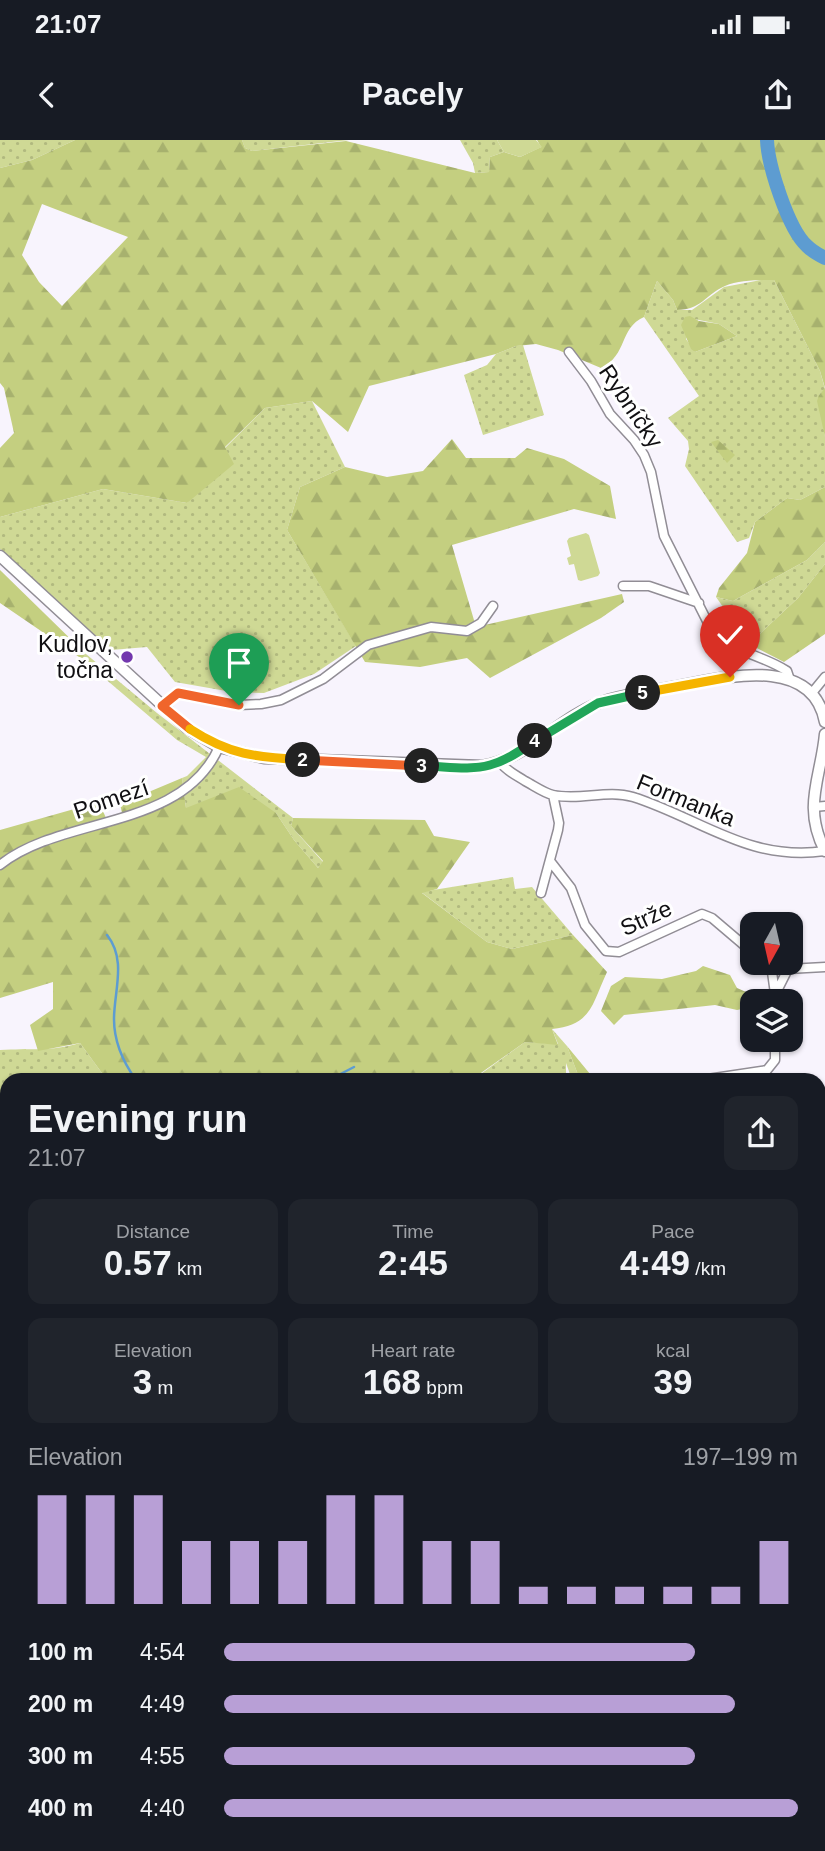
<!DOCTYPE html>
<meta charset="utf-8">
<style>
body{margin:0;font-family:Arial,sans-serif;background:#20242c;color:#f1f3f6;height:100vh;display:flex;flex-direction:column;font-size:26px;white-space:nowrap}
*{box-sizing:border-box;margin:0}
p{font-size:23px;color:#9ea1a6}
.icon{flex:none;width:38px;height:38px;fill:none;stroke:currentColor;stroke-width:2;stroke-linecap:round;stroke-linejoin:round}
.map{position:relative;flex:1;overflow:hidden}
.panel{position:absolute;left:0px;top:933px;width:826px;height:779px;display:flex;flex-direction:column;background:#171b24;border-radius:21px 21px 0 0;box-shadow:0 2px 5px #0004}
.panel>*{flex:none}
.needle{width:46px;rotate:188deg}
.buttons{position:absolute;left:740px;top:772px;display:grid;gap:14px}
.buttons a{display:grid;place-items:center;width:63px;height:63px;border-radius:14px;background:#171b24;box-shadow:0 2px 5px #0004;font-size:35px}
.pin{position:absolute;display:grid;place-items:center;width:60px;height:60px;color:#fff;margin:-72px -30px;border-radius:50% 50% 50% 0;rotate:-45deg;box-shadow:0 0 7px #0007}
.pin .icon{rotate:45deg}
.km{position:absolute;width:35px;height:35px;margin:-18px;border-radius:50%;background:#222;color:#fff;font-size:19px;line-height:35px;text-align:center}
.round{display:grid;place-items:center;flex:none;width:74px;height:74px;border-radius:14px;background:#20242c}
.summary{display:flex;align-items:center;justify-content:space-between;height:119px;padding:0 28px}
h1{font-size:38px;font-weight:800;line-height:52px}
.figures{display:grid;grid-template-columns:repeat(3,1fr);gap:10px;height:119px;padding:7px 28px}
.figures div{display:grid;align-content:center;border-radius:14px;background:#20242c;text-align:center}
.figures b{font-size:35px;font-weight:800}
.figures small{font-size:19px;font-weight:400}
.figures p{font-size:19px}
.chart{height:196px;padding:14px 28px}
.chart p{display:flex;justify-content:space-between}
.chart svg{width:100%;height:126px;margin-top:7px;stroke:#b89fd6;stroke-width:6}
ul{padding:0 28px;list-style:none;font-size:23px}
li{display:grid;grid-template-columns:112px 84px 1fr;align-items:center;height:52px}
li i{height:18px;border-radius:9px;background:#b89fd6}
.status{display:flex;justify-content:space-between;align-items:center;height:49px;padding:0 35px;background:#171b24;direction:ltr}
.status svg{height:19px;fill:currentColor}
header{display:flex;justify-content:space-between;align-items:center;height:91px;padding:0 28px;background:#171b24;font-size:32px;font-weight:800}
.map>svg:first-child{display:block}
</style>
<div class="status"><b>21:07</b><svg viewBox="0 0 49 12"><path d="M0 12V9h3v3zM5 12V6h3v6zM10 12V3h3v9zM15 12V0h3v12zM26 1h20v11H26zM47 4h2v5h-2z"/></svg></div>
<header><svg class="icon" aria-label="back" viewBox="0 0 24 24"><path d="M15 5l-7 7 7 7"/></svg>Pacely<svg class="icon" aria-label="share" viewBox="0 0 24 24"><path d="M12 15V3M7 8l5-5 5 5M5 13v7h14v-7"/></svg></header>
<div class="map">
<svg width="825" height="1711" viewBox="0 0 825 1711">
<defs>
<pattern id="grass-dots" width="8" height="8" patternUnits="userSpaceOnUse" patternTransform="scale(1.75)"><rect width="8" height="8" fill="#cfd995"/><path d="M2 2h.1M6 6h.1" fill="none" stroke="#b1b97f" stroke-width="1.8" stroke-linecap="round"/></pattern>
<pattern id="forest-firs" width="22" height="20" patternUnits="userSpaceOnUse" patternTransform="scale(1.75)"><rect width="22" height="20" fill="#c4cf80"/><path d="M5 1l3.5 6h-7zM16 11l3.5 6h-7z" fill="#a7b16e"/></pattern>
</defs>
<rect width="100%" height="100%" fill="#f8f4fd"/>
<path fill="url(#grass-dots)" fill-rule="evenodd" d="M0,0H75L32,20L0,28Z
M242,0H349L252,11L245,8Z
M460,0H497L504,12L490,17L489,32L475,33L473,23Z
M761,140H774L820,231L825,249L819,255L825,297V347L800,360L787,358L755,382L749,398L737,402L685,326L689,309L688,301L668,278L699,256L644,177L657,141L673,160L677,170H692L724,147ZM694,179L719,184L737,196L695,212L686,199Z
M523,205L544,275L483,295L464,235L487,225L496,214L516,206Z
M312,261L345,327L300,347L287,390L356,506L314,534L264,553L232,552L175,542L147,507L111,510L0,409V377L103,349L187,363L225,308L265,268Z
M825,402V424L798,458L749,504L716,457L733,461L807,420Z
M86,514L157,573L293,678L291,686L323,722L318,728L294,700L276,673L186,668L182,638L187,636L206,617L177,600L82,519Z
M513,737L515,749L532,747L573,795L512,809L487,802L421,752Z
M552,889L567,906L580,940H572L566,923V940H482L478,936L525,902L558,904Z
M80,903L107,940H7V1166L0,1163V910C29,908 51,912 80,903Z
M593,1705H700L702,1711H595Z"/>
<path fill="url(#forest-firs)" fill-rule="evenodd" d="M75,0H242L245,8L252,11L346,1L475,33L489,32L490,17L504,12L520,17L541,7L537,0H825V297L817,261L819,255L825,248L820,231L774,140C760,140 739,140 725,146C705,155 701,170 677,170L673,160L657,141L644,177C619,188 628,215 601,228L558,210L536,204L516,206L496,214L369,246L348,292L312,261L265,268L225,307L234,324L187,363L103,349L0,377V308L14,293L4,248L0,243V28L32,20ZM42,64L128,97L62,166L39,142L22,115Z
M690,176L699,181L719,184L737,196L695,212L691,209L681,185L685,177Z
M452,299L466,318H515L527,308L564,319L610,346L616,379L574,369L452,405L476,487L622,454L624,462L601,478L490,538L467,518L420,527L365,522L287,390L300,347L345,327L387,337L423,331Z
M718,300L735,315L727,323L711,302Z
M825,347V402L807,420L733,461L716,457L719,448L747,413L755,382L787,358L800,360Z
M825,424V494L784,522L749,504L798,458Z
M0,430L86,514L82,519L0,463Z
M182,638L186,668L239,647L276,673L294,700L318,728L323,721L291,686L293,678L425,680L434,696L470,702L437,749L422,753L487,802L512,809L573,795L607,832C592,864 592,885 552,889L558,905L525,902L478,935L482,940H107L80,903L38,911L30,885L53,869V842L0,858V690L99,662L106,678L122,673L120,664Z
M703,826L730,835L737,848L767,861H752V867L737,870L715,865L624,875L614,885L601,871L611,846L625,837L662,839L696,831Z
M567,906L595,940H580Z
M0,1164L7,1167V1682L1,1681L0,1631Z
M187,1705V1704L509,1705L505,1711H186Z
M700,1705H729L734,1711H702Z"/>
<path fill="#cfd995" d="M497,0H536L542,7L520,17L504,12Z
M586,393L589,395L600,433L598,436L581,441L578,440L574,424L569,425L567,418L571,416L567,401L569,398Z"/>
<g fill="none" stroke-linecap="round" stroke-linejoin="round">
<path stroke="#5d9cd1" stroke-width="2.5" d="M107,795C127,820 114,851 114,879C114,902 123,922 136,940
M329,940L354,927
M0,1594L7,1590
M0,1598L7,1617
M0,1693L7,1672"/>
<path stroke="#5d9cd1" stroke-width="14" d="M767,0C768,25 788,89 807,106C812,111 819,115 825,118"/>
<g stroke="#918d95" stroke-width="11">
<path id="minor" d="M569,212L591,241L610,274L634,300L644,315L651,332L664,396L709,485C731,514 759,513 787,531L790,540
M623,446H649L699,463
M811,554L825,537
M161,566L178,553L239,565L261,564L281,560L323,539L368,505L431,487L467,491L481,483L493,466
M500,622C506,631 516,635 525,641C533,645 544,653 553,655C580,661 607,649 633,657C700,678 748,722 825,711
M814,667L825,666
M550,721L571,748L585,785L606,811L619,812L702,774L712,778L752,812
M0,725C62,675 182,691 219,607
M541,753L558,690L559,683L553,655
M764,822L772,832L776,861
M776,853L788,829L825,827
M701,940L767,930L775,920V900
M824,1011H825
M819,1140L825,1115
M819,1171H825
M819,1261L821,1276
M819,1321H825
M819,1423L825,1424
M777,1710L778,1711"/>
</g>
<g stroke="#918d95" stroke-width="13">
<path id="tertiary" d="M0,416L187,588L219,607L264,618L482,626C526,619 558,579 599,563C622,554 648,552 672,547C719,539 812,512 825,582
M825,594C821,638 802,666 825,711"/>
</g>
<use href="#minor" stroke="#fff" stroke-width="8"/>
<use href="#tertiary" stroke="#fff" stroke-width="10"/>
</g>
<g fill="none" stroke-linecap="round" stroke-linejoin="round">
<g stroke="#fff" stroke-width="14">
<path id="split-1" d="M190,589L162,566L178,553L239,565"/>
</g>
<g stroke="#fff" stroke-width="14">
<path id="split-2" d="M190,589C230,615 255,617 303,620"/>
</g>
<g stroke="#fff" stroke-width="14">
<path id="split-3" d="M303,620L422,626"/>
</g>
<g stroke="#fff" stroke-width="14">
<path id="split-4" d="M422,626C444,626 469,631 490,625C506,621 521,610 535,601"/>
</g>
<g stroke="#fff" stroke-width="14">
<path id="split-5" d="M535,601L598,563L643,553"/>
</g>
<g stroke="#fff" stroke-width="14">
<path id="split-6" d="M643,553L730,537"/>
</g>
<use href="#split-1" stroke="#f0652b" stroke-width="9"/>
<use href="#split-2" stroke="#f5b400" stroke-width="9"/>
<use href="#split-3" stroke="#f0652b" stroke-width="9"/>
<use href="#split-4" stroke="#22a559" stroke-width="9"/>
<use href="#split-5" stroke="#22a559" stroke-width="9"/>
<use href="#split-6" stroke="#f5b400" stroke-width="9"/>
</g>
<circle fill="#7338ae" stroke="#fff" stroke-width="2.5" cx="127" cy="517" r="7"/>
<g text-anchor="middle" stroke-width="6" stroke-linejoin="round" paint-order="stroke">
<g font-size="23" fill="#100f12" stroke="#fff">
<text transform="translate(631 266) rotate(56)" y="8">Rybníčky</text>
<text transform="translate(111 659) rotate(-19)" y="8">Pomezí</text>
<text transform="translate(686 660) rotate(22)" y="8">Formanka</text>
<text transform="translate(646 778) rotate(-25)" y="8">Strže</text>
</g>
<g font-size="23" fill="#100f12" stroke="#fff" text-anchor="end">
<text x="113" y="512">Kudlov,<tspan x="113" dy="26">točna</tspan></text>
</g>
</g>
</svg>
<div class="buttons">
<a><svg class="needle" viewBox="-14 -14 28 28"><path d="M0-13l5 13h-10z" fill="#e53935"/><path d="M0 13l5-13h-10z" fill="#9ea1a6"/></svg></a>
<a><svg class="icon" aria-label="layers" viewBox="0 0 24 24"><path d="M12 4l9 5-9 5-9-5zM3 14l9 5 9-5"/></svg></a>
</div>
<div class="pin" style="left:239px;top:565px;background:#1e9e55"><svg class="icon" aria-label="arrive" viewBox="0 0 24 24"><path d="M6 21V4h12l-3 4 3 4H6"/></svg></div>
<div class="pin" style="left:730px;top:537px;background:#d93025"><svg class="icon" aria-label="check" viewBox="0 0 24 24"><path d="M5 12l5 5 9-10"/></svg></div>
<b class="km" style="left:303px;top:620px">2</b>
<b class="km" style="left:422px;top:626px">3</b>
<b class="km" style="left:535px;top:601px">4</b>
<b class="km" style="left:643px;top:553px">5</b>
<section class="panel">
<div class="summary"><div><h1>Evening run</h1><p>21:07</p></div><a class="round"><svg class="icon" aria-label="share" viewBox="0 0 24 24"><path d="M12 15V3M7 8l5-5 5 5M5 13v7h14v-7"/></svg></a></div>
<div class="figures">
<div><p>Distance</p><b>0.57<small> km</small></b></div>
<div><p>Time</p><b>2:45</b></div>
<div><p>Pace</p><b>4:49<small> /km</small></b></div>
</div>
<div class="figures">
<div><p>Elevation</p><b>3<small> m</small></b></div>
<div><p>Heart rate</p><b>168<small> bpm</small></b></div>
<div><p>kcal</p><b>39</b></div>
</div>
<div class="chart"><p><span>Elevation</span>197–199 m</p>
<svg viewBox="0 0 160 44" preserveAspectRatio="none"><path d="M5 44V6M15 44V6M25 44V6M35 44V22M45 44V22M55 44V22M65 44V6M75 44V6M85 44V22M95 44V22M105 44V38M115 44V38M125 44V38M135 44V38M145 44V38M155 44V22"/></svg>
</div>
<ul>
<li><b>100 m</b>4:54<i style="width:82%"></i></li>
<li><b>200 m</b>4:49<i style="width:89%"></i></li>
<li><b>300 m</b>4:55<i style="width:82%"></i></li>
<li><b>400 m</b>4:40<i style="width:100%"></i></li>
</ul>
</section>
</div>
